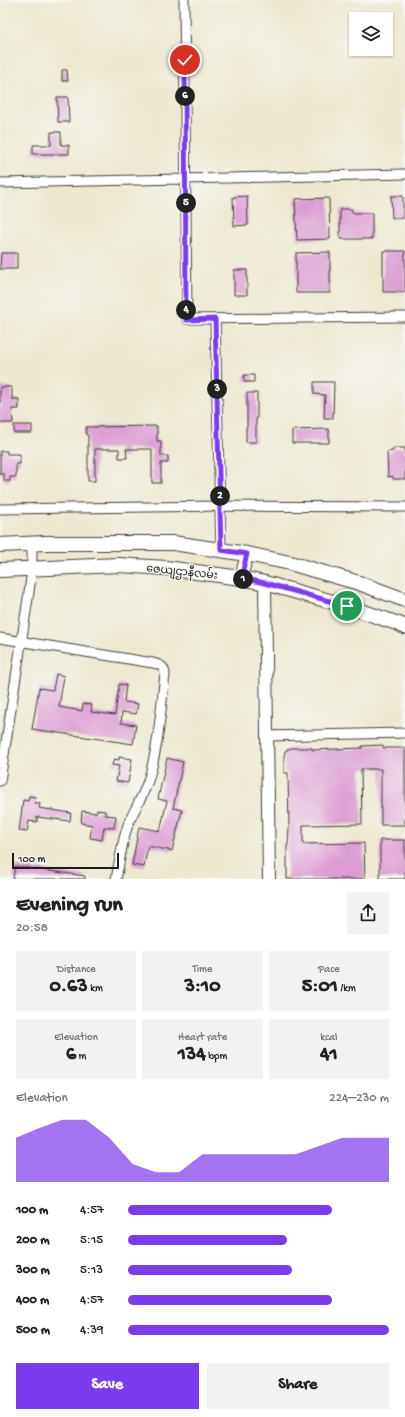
<!DOCTYPE html>
<meta charset="utf-8">
<style>
body{margin:0;font-family:"Gochi Hand","Noto Sans Myanmar",sans-serif;background:#f2f2f2;color:#222;height:100vh;display:flex;flex-direction:column;font-size:15px;white-space:nowrap}
*{box-sizing:border-box;margin:0}
p{font-size:13px;color:#767676}
.icon{flex:none;width:22px;height:22px;fill:none;stroke:currentColor;stroke-width:2;stroke-linecap:round;stroke-linejoin:round}
.map{position:relative;height:879px;overflow:hidden}
.sheet{display:flex;flex-direction:column;background:#fff;flex:1}
.sheet>*{flex:none}
.tools{position:absolute;left:349px;top:12px;display:grid;gap:8px}
.tools a{display:grid;place-items:center;width:44px;height:44px;border-radius:0px;background:#fff;box-shadow:0 1px 3px #0004;font-size:20px}
.scale{position:absolute;left:12px;bottom:10px;width:107px;box-sizing:border-box;padding-left:4px;border:2px solid #1c1c1c;border-top:0;font-size:11px;line-height:14px;white-space:nowrap;color:#1c1c1c;-webkit-text-stroke:3px #f6f6f2;paint-order:stroke}
.pin{position:absolute;display:grid;place-items:center;width:34px;height:34px;color:#fff;margin:-17px;border:2px solid #fff;border-radius:50%;box-shadow:0 1px 4px #0007}
.km{position:absolute;width:20px;height:20px;margin:-10px;border-radius:50%;background:#222;color:#fff;font-size:11px;line-height:20px;text-align:center}
.round{display:grid;place-items:center;flex:none;width:42px;height:42px;border-radius:0px;background:#f2f2f2}
.overview{display:flex;align-items:center;justify-content:space-between;height:68px;padding:0 16px}
h1{font-size:22px;font-weight:700;line-height:30px}
.figures{display:grid;grid-template-columns:repeat(3,1fr);gap:6px;height:68px;padding:4px 16px}
.figures div{display:grid;align-content:center;border-radius:0px;background:#f2f2f2;text-align:center}
.figures b{font-size:20px;font-weight:700}
.figures small{font-size:11px;font-weight:400}
.figures p{font-size:11px}
.chart{height:112px;padding:8px 16px}
.chart p{display:flex;justify-content:space-between}
.chart svg{width:100%;height:72px;margin-top:4px;fill:#7c3aed;opacity:.7}
.primary-button{display:flex;gap:8px;margin-top:auto;padding:8px 16px}
.primary-button a{flex:1;height:46px;border-radius:0px;background:#7c3aed;color:#fff;font-size:16px;font-weight:700;line-height:46px;text-align:center}
.primary-button a+a{background:#f2f2f2;color:#222}
ul{padding:0 16px;list-style:none;font-size:13px}
li{display:grid;grid-template-columns:64px 48px 1fr;align-items:center;height:30px}
li i{height:10px;border-radius:5px;background:#7c3aed}
.map>svg:first-child{display:block}
</style>
<div class="map">
<svg width="405" height="879" viewBox="0 0 405 879">
<rect width="100%" height="100%" fill="#f6f6f2"/>
<filter id="ink" filterUnits="userSpaceOnUse"><feTurbulence type="fractalNoise" baseFrequency=".025" numOctaves="2"/><feDisplacementMap in="SourceGraphic" scale="8" xChannelSelector="R" yChannelSelector="G"/><feConvolveMatrix kernelMatrix="1 2 1 2 8 2 1 2 1" color-interpolation-filters="sRGB"/></filter>
<filter id="wash" filterUnits="userSpaceOnUse"><feTurbulence type="fractalNoise" baseFrequency=".012" numOctaves="4" result="noise"/><feDisplacementMap in="SourceGraphic" scale="16" xChannelSelector="R" yChannelSelector="G"/><feGaussianBlur stdDeviation="0.9" result="paint"/><feColorMatrix in="noise" values="0 0 0 0 0 0 0 0 0 0 0 0 0 0 0 0 0 1.4 0 .05"/><feComposite in="paint" operator="in"/></filter>
<g filter="url(#wash)">
<rect width="100%" height="100%" fill="#eee8d0"/>
<g id="blocks">
<path fill="#dc9dd3" d="M62,70H67L68,81H62Z
M57,97H68L69,122H58Z
M51,132H61V145H69V154H33V145H51Z
M247,196L248,225L234,226L233,197Z
M391,196H403V218H392Z
M329,198L330,239L297,240L295,199Z
M340,209H352V213H372V239H340Z
M383,251H405V292H383Z
M330,252V293H296V253Z
M1,253H17V269H0Z
M234,270H247V295H234Z
M244,375H254V382H244Z
M314,382H334L333,418H324L325,395L314,394Z
M0,387H12V399H19V409H12L13,423H0Z
M247,393H257V419H256V442H246V427H247Z
M14,425H32V433H14Z
M157,426V441H161V456H168V463H161V483H152V449H126L127,458H119V449H95V481H88V435H86V427Z
M329,429V443H292V430Z
M393,448H405V479H393V476L388,477L387,452L393,451Z
M0,451H7V454H20V464H16V477H10V481H4V474H0Z
M56,674L64,676L59,707L82,711L83,704L92,705L91,712L115,715L119,684L126,685L124,702L138,704L136,714L122,712L121,723L136,725L133,744L32,729L39,688L53,690Z
M383,745V748H405V825H381V769H361L362,824L303,825V844L364,843L365,879H287V845H288L289,828L288,773H284V756L285,751L291,748H312V750L362,748V746Z
M119,757L132,759L128,783L116,781L119,766L112,765L114,759L119,760Z
M167,758L183,762L173,808L182,810L172,851L148,846L144,867L132,865L139,827L160,831L167,801L158,799Z
M29,796L36,797L35,803H40L39,808L71,813L70,821L37,817V822L29,821L27,832L19,831L23,800L28,801Z
M97,810L105,811V815L116,816L114,828L104,827L102,840L90,838L92,825L81,823L82,811L96,813Z
M380,840H405V879H380Z
M15,866L85,876V879H13Z"/>
</g>
</g>
<g filter="url(#ink)">
<use href="#blocks" fill-opacity="0" stroke="#3c3b37" stroke-width="1"/>
<g fill="none" stroke-linecap="round" stroke-linejoin="round">
<g stroke="#3c3b37" stroke-width="11">
<path id="street" d="M184,0L187,319L405,317
M0,183L405,174
M215,319L221,550
M0,509L220,506L405,507
M0,638L153,663C161,665 164,666 165,674C161,707 159,742 150,774C146,792 136,806 129,822C122,840 120,860 116,879
M266,736L405,733
M0,781L29,592L32,569V543"/>
</g>
<g stroke="#3c3b37" stroke-width="14">
<path id="secondary" d="M241,578L247,554
M265,583L269,879"/>
</g>
<g stroke="#3c3b37" stroke-width="16">
<path id="primary" d="M0,545L46,543H173L247,554L290,563L359,583L405,600
M0,570L119,565L166,568L241,578L265,583L347,606L399,624L405,627"/>
</g>
<use href="#street" stroke="#fff" stroke-width="9"/>
<use href="#secondary" stroke="#fff" stroke-width="12"/>
<use href="#primary" stroke="#fff" stroke-width="14"/>
</g>
</g>
<g fill="none" stroke-linecap="round" stroke-linejoin="round" filter="url(#ink)">
<g stroke="#fff" stroke-width="8">
<path id="route" d="M185,60L186,320L215,319L221,550L247,554L241,578L265,583L347,606"/>
</g>
<use href="#route" stroke="#7c3aed" stroke-width="5"/>
</g>
<g text-anchor="middle" stroke-width="3" stroke-linejoin="round" paint-order="stroke">
<g font-size="11" fill="#1c1c1c" stroke="#f6f6f2">
<text transform="translate(182 571) rotate(6)" y="4">ဇေယျဌာနီလမ်း</text>
</g>
</g>
</svg>
<div class="tools">
<a><svg class="icon" aria-label="layers" viewBox="0 0 24 24"><path d="M12 4l9 5-9 5-9-5zM3 14l9 5 9-5"/></svg></a>
</div>
<div class="scale">100 m</div>
<div class="pin" style="left:347px;top:606px;background:#1e9e55"><svg class="icon" aria-label="arrive" viewBox="0 0 24 24"><path d="M6 21V4h12l-3 4 3 4H6"/></svg></div>
<div class="pin" style="left:185px;top:60px;background:#d93025"><svg class="icon" aria-label="check" viewBox="0 0 24 24"><path d="M5 12l5 5 9-10"/></svg></div>
<b class="km" style="left:243px;top:579px">1</b>
<b class="km" style="left:220px;top:496px">2</b>
<b class="km" style="left:217px;top:389px">3</b>
<b class="km" style="left:186px;top:310px">4</b>
<b class="km" style="left:186px;top:203px">5</b>
<b class="km" style="left:185px;top:96px">6</b>
</div>
<section class="sheet">
<div class="overview"><div><h1>Evening run</h1><p>20:58</p></div><a class="round"><svg class="icon" aria-label="share" viewBox="0 0 24 24"><path d="M12 15V3M7 8l5-5 5 5M5 13v7h14v-7"/></svg></a></div>
<div class="figures">
<div><p>Distance</p><b>0.63<small> km</small></b></div>
<div><p>Time</p><b>3:10</b></div>
<div><p>Pace</p><b>5:01<small> /km</small></b></div>
</div>
<div class="figures">
<div><p>Elevation</p><b>6<small> m</small></b></div>
<div><p>Heart rate</p><b>134<small> bpm</small></b></div>
<div><p>kcal</p><b>41</b></div>
</div>
<div class="chart"><p><span>Elevation</span>224–230 m</p>
<svg viewBox="0 0 160 44" preserveAspectRatio="none"><path d="M0 44V17L10 11L20 6L30 6L40 17L50 33L60 38L70 38L80 27L90 27L100 27L110 27L120 27L130 22L140 17L150 17L160 17V44z"/></svg>
</div>
<ul>
<li><b>100 m</b>4:57<i style="width:78%"></i></li>
<li><b>200 m</b>5:15<i style="width:61%"></i></li>
<li><b>300 m</b>5:13<i style="width:63%"></i></li>
<li><b>400 m</b>4:57<i style="width:78%"></i></li>
<li><b>500 m</b>4:39<i style="width:100%"></i></li>
</ul>
<div class="primary-button"><a>Save</a><a>Share</a></div>
</section>
